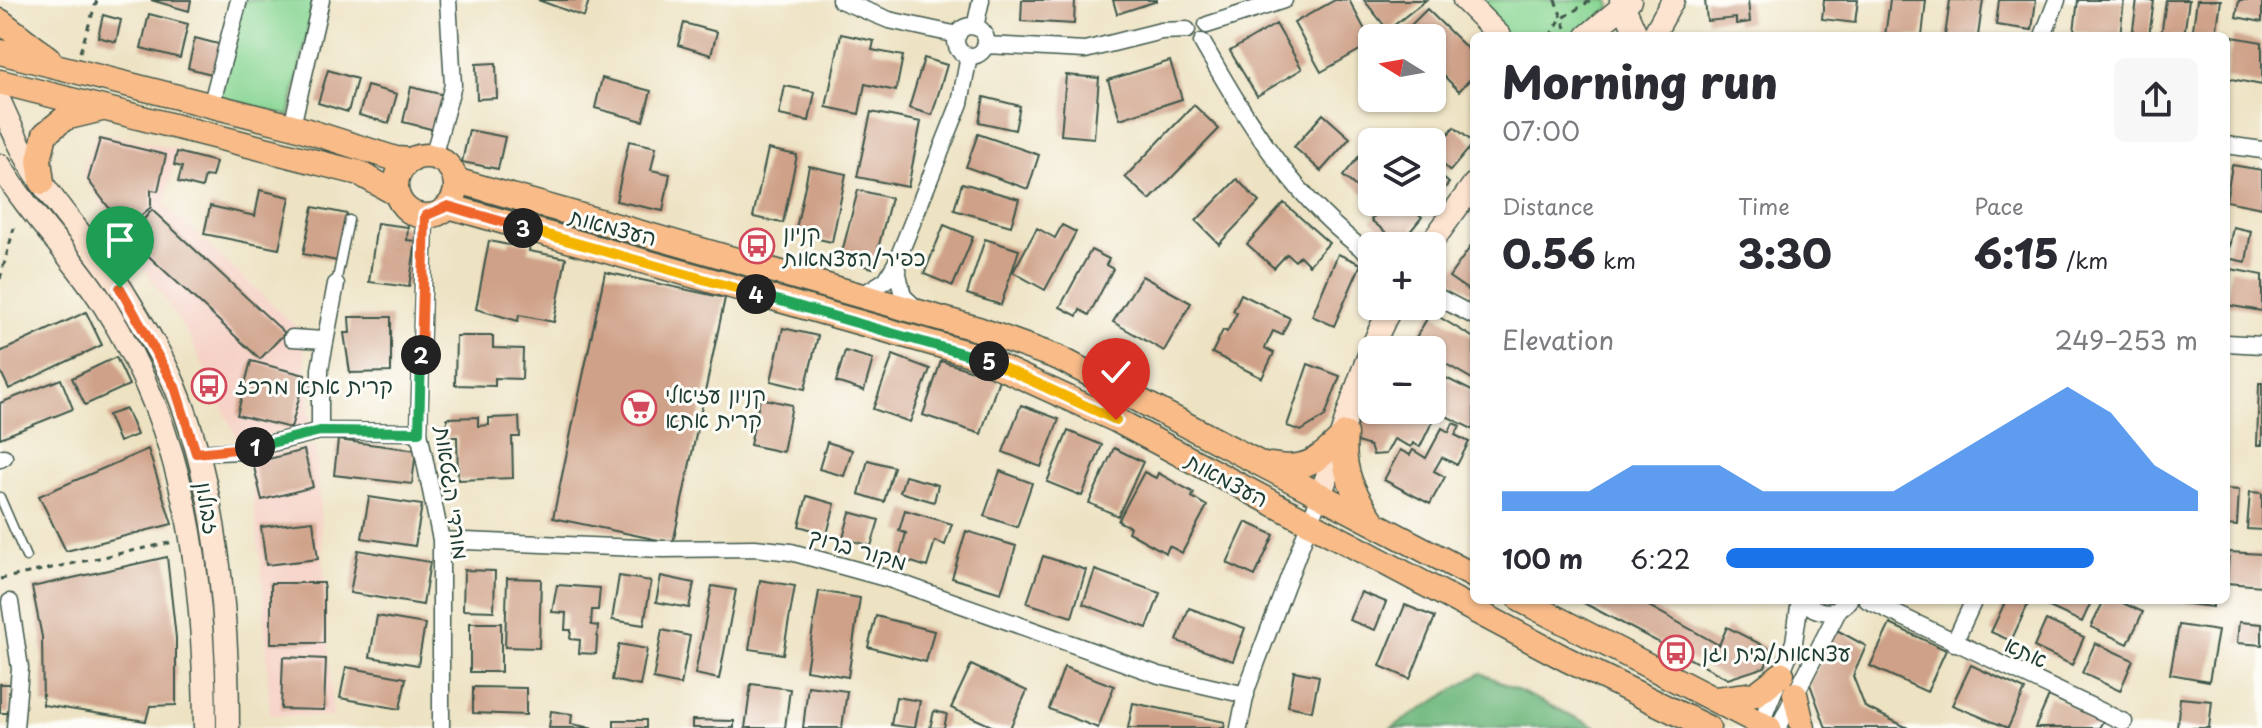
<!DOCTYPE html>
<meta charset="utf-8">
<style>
body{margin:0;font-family:"Playpen Sans","Playpen Sans Hebrew",sans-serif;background:#f7f7f7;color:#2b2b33;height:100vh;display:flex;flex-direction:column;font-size:30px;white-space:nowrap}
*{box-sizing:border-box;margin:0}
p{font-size:26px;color:#7c7c81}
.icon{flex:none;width:44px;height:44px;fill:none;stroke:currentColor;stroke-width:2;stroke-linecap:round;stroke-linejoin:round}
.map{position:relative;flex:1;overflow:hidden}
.side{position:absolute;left:1470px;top:32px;width:760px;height:572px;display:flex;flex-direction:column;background:#fff;border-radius:12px;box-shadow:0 2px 6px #0004}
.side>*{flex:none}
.needle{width:52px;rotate:281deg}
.tools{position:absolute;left:1358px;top:24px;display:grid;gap:16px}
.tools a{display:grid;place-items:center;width:88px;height:88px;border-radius:12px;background:#fff;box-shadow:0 2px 6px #0004;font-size:40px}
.pin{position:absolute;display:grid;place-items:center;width:68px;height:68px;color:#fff;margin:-82px -34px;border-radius:50% 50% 50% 0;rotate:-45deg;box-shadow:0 0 8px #0007}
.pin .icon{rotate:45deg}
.km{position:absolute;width:40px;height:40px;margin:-20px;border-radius:50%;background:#222;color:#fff;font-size:22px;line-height:40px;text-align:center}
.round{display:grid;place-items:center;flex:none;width:84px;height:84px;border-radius:12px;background:#f7f7f7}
.overview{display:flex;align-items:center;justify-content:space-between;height:136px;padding:0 32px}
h1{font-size:44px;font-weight:800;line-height:60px}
.metrics{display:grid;grid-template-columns:repeat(3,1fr);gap:12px;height:136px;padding:8px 32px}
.metrics div{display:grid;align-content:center}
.metrics b{font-size:40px;font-weight:800}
.metrics small{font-size:22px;font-weight:400}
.metrics p{font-size:22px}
.chart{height:224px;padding:16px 32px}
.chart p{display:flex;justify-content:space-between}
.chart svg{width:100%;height:144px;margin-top:8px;fill:#1a73e8;opacity:.7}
ul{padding:0 32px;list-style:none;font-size:26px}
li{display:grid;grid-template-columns:128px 96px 1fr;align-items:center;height:60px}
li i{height:20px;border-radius:10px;background:#1a73e8}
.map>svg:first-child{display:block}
</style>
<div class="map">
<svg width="2262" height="728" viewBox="0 0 2262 728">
<rect width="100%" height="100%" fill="#fdfcf7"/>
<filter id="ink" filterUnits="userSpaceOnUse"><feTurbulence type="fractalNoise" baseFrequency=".0125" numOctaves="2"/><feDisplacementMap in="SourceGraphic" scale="16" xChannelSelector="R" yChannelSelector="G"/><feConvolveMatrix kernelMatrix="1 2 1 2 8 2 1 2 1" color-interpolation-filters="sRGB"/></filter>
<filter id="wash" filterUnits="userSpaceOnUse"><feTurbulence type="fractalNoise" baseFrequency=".006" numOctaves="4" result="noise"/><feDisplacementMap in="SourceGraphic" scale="32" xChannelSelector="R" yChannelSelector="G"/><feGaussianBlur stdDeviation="1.8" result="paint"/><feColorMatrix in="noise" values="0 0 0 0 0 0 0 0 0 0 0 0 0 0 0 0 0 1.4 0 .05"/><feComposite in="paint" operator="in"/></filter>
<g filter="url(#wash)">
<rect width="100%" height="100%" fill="#ede2c2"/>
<path fill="#f6d1c6" d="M97,132L177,149L165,205L303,333L311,425L238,441L190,338L82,174Z
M316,446L333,717L270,715L263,586L249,458Z"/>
<path fill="#8bd795" stroke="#558a64" stroke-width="2" d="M244,0H315L289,116L217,96Z
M1467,0H1609L1611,7L1575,36H1509Z"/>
<path fill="#70b87e" stroke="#487a59" stroke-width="2" d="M1481,673L1598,728H1391Z"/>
<g id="blocks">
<path fill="#cfa188" d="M151,0H191L189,11Z
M538,0H589L584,17Z
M1022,0H1075L1074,24L1021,21Z
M1113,0H1157V1L1117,14Z
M1335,0H1349L1372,43L1321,72L1294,23Z
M1364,0H1426L1388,30Z
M1705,0H1748L1750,22L1736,24V18L1707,21Z
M1824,0H1858L1855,23L1822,19Z
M1890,0H1926L1922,36H1885Z
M1950,0H1983L1978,36H1945Z
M1999,0H2036L2032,30L1996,25Z
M2078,0H2124L2120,36L2074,31Z
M2137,0L2154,1L2149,36H2132Z
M2166,0H2189L2184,36H2161Z
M2197,0H2221L2216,36H2192Z
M2239,0H2262V22L2236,17Z
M1427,9L1474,55V75L1459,91L1432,64V38H1406L1402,34Z
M149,14L188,24L180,58L141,48Z
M103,15L121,20L116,42L98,37Z
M684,23L717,32L711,55L678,45Z
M1276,24L1302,69L1257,96L1230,51Z
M841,34L874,41L872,50L903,56L896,91L865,84L859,114L826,107Z
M2233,37L2262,42V85L2226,78Z
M195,38L222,45L215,75L188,68Z
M924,58L947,65L932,115L909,108Z
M1170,61L1182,99L1120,119L1108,80Z
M496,63L497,98L477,99L476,64Z
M328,70L357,79L348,112L318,103Z
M1066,75L1099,78L1094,138L1061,135Z
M602,78L651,91L643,121L595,108Z
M367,86L397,94L389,123L359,115Z
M785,86L815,92L809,121L779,115Z
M411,87L444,95L435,130L403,122Z
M984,97L1020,106L1015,130L979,122Z
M1194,105L1219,129L1150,200L1125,177Z
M871,112L921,122L908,187L857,177Z
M1323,114L1350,138L1321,171L1294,147Z
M1454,127L1474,143L1450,171L1432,154Z
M469,130L505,137L498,169L462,162Z
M978,134L1039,155L1028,189L966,167Z
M100,139L166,155L158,191L151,190V207L125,229L88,180Z
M1372,140V200L1343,176Z
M629,141L656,147L651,170L670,174L663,211L616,201Z
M768,149L797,155L783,223L753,217Z
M177,152L216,162L212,177L205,176L202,188L178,182L182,167L174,165Z
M2232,165L2262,170V208L2226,201Z
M809,166L846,174L832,242L795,234Z
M1432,168L1449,183L1427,209L1418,202H1432Z
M1237,179L1259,202L1219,244L1196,221Z
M962,183L1019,199L1011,226L954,210Z
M260,190L290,197L279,249L204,234L210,206L255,216Z
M858,190L891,198L873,268L840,260Z
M1386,202H1403L1422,217L1400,244L1371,220Z
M1284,203L1329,243L1309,265L1300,256L1295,261L1287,254L1274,268L1247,244Z
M313,207L347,214L337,261L303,254Z
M152,210L285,333L260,359L128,237Z
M377,223L408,227L407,240L416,241L409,287L369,282Z
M944,225L973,237L953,286L924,274Z
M1062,225L1076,232L1045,290L1013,272L1037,228L1055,238Z
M2233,227L2251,231L2246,262L2227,258Z
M985,239L1019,250L1001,305L967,294Z
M510,240L530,244L529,251L566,258L554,322L519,315L518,321L476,309L489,241L509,245Z
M1471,246L1474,248V294L1449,277Z
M1091,250L1109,259L1106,265L1113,269L1089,315L1080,310L1077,316L1060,307Z
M1338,254L1361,264L1334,326L1312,316Z
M2231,269L2262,275V311L2226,305Z
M605,272L725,298L673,543L553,518Z
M1142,276L1191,303L1164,351L1113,322Z
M1241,294L1290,318L1282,335L1273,331L1265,348L1274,353L1262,378L1212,353L1223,330L1227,332L1237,313L1233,311Z
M86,312L102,345L9,389L0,370V352Z
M1431,312L1474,338V380L1432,356V350L1412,344Z
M349,317H391V372L350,373L344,333H350Z
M783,328L818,336L805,389L771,381Z
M456,336H493V348L523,349L522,379L495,378V386L455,385Z
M845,351L873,359L864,391L836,382Z
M893,355L930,369L910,422L873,409Z
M116,357L129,385L85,405L72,378Z
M251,361L305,375L291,428L237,415Z
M941,361L999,379L981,434L923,415Z
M1308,364L1340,376L1325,416L1301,431L1287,426Z
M1444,377L1474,392V430L1432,409Z
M61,379L73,409L0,438V403Z
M2259,383H2262V445H2257Z
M760,398L792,405L783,452L750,445Z
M1372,400V410H1422L1435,416L1420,447L1413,443L1411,447L1394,439L1386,454L1373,455L1370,446L1357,442L1353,430L1366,403L1370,405Z
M1021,405L1059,419L1041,467L1003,452Z
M126,409L137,435L119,442L108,415Z
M478,417V426L489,425V418L519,417L520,437H512L513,478L458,480L457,437H447V418Z
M1453,423L1460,426L1455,435L1469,442L1457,465L1442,457L1434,471L1445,477L1430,504L1384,480L1400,450L1410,455L1413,450L1426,458L1442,428L1449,432Z
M1068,431L1102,445L1082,496L1047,482Z
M338,440L416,450L412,484L334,475Z
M827,442L852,450L844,476L819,469Z
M1114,448L1143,462L1118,516L1089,503Z
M148,449L172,524L66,551L39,496Z
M304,450L313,487L262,500L253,463Z
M868,460L894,467L884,502L859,494Z
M1000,471L1032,483L1017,527L984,516Z
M1144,472L1156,478L1158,473L1194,493L1192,497L1207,506L1182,553L1169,546L1166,553L1128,532L1130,527L1118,521Z
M905,476L938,485L934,502L900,492Z
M2226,489L2239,490L2237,526L2226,525Z
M2250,492L2262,493V530L2247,529Z
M807,496L835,504L827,534L799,526Z
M369,497L422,505L415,546L362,538Z
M905,510L952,524L945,545L935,541L927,567L899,558L906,533L899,531Z
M850,512L879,520L871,546L843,538Z
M313,521L318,559L266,565L261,527Z
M1246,522L1274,535L1255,576L1227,563Z
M966,531L1016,546L1001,593L952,578Z
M358,550L430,562L423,605L350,593Z
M2229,552L2262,554V586L2227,583Z
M1043,556L1086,570L1072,617L1027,603Z
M167,557L176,638V705L150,706L146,721L43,705L42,637L32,587Z
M464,570L495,571L494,611L463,610Z
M1095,570L1160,593L1147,628L1083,604Z
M619,576L651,581L644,625L612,620Z
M661,576L694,583L689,608L656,602Z
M507,578L541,579L539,648L505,647Z
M760,580L795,586L783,654L749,649Z
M271,583H324V643H271Z
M557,585L600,588L598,610H592L591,625L598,626L596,654L579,653L580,640L570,639L571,630H565L566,613L552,612Z
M712,586L736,590L719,679L695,674Z
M819,591L860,598L848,677L806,670Z
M1361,592L1386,602L1375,630L1349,620Z
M1578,600H1638L1719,645L1727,627L1772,650L1765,667L1728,679Z
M2006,600H2030L2011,641L1991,632Z
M2050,600H2092L2082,622L2047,606Z
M2104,600H2116L2143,612L2128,644L2091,627Z
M2156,600H2213V607Z
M1405,605L1435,617L1410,679L1380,666Z
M1189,608L1245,628L1233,661L1177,641Z
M377,616L425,624L418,665L370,657Z
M876,616L934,631L926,662L868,647Z
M2046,620L2084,637L2072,665L2034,647Z
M2239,622L2262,624V645L2237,643Z
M470,623H501V672H470Z
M1890,624L1946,650L1927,692L1870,666Z
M2179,625L2218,631L2209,681L2170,674Z
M1835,629L1866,646L1853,676L1865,707L1908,728H1826L1810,684Z
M662,630L690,636L681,685L653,679Z
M2095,643L2133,660L2120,691L2082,673Z
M619,644L647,649L640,686L612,680Z
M283,657L326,659L324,710L281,709Z
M971,665L1027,691L1010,728H996L951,708Z
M1971,665L2025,690L2008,728L1952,705Z
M346,667L406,678L400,709L340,698Z
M1064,667L1114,686L1098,728L1049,709Z
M1294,671L1319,676L1312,711L1288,706Z
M0,684H10L9,713H0Z
M751,684L790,689L785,728H745Z
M808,686L847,691L842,728H803Z
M473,687L526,688V715L473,713Z
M2049,696L2103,721L2099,728H2035Z
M896,697L920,701L915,728L891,725Z
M2180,698L2212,701L2209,728H2177Z
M1133,703L1225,722L1224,728H1128Z
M551,711L572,714L571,724L593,728H549Z
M934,711L947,714L944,728H930Z
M614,720H646V728H614Z
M692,720L734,721V728H692Z"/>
</g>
</g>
<g filter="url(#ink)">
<use href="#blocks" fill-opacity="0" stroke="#3e5649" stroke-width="2"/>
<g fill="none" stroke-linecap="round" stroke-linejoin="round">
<g stroke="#3e5649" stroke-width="11">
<path id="lane" d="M336,284L349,220
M0,497L26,557"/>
</g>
<g stroke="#3e5649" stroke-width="19">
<path id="street" d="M840,0L889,20L958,35
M1207,25L1284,0
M956 41a15 15 0 1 1 30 0a15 15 0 1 1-30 0Z
M975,27L981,0
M2043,36L2057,0
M1202,42C1248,122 1295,202 1372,256
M985,45L1085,50L1161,31L1187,30
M211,106L239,0
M292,126L321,0
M2226,145L2262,150
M433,157L453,85L448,0
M425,216L419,432L441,540V728
M896,265L903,296L918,310
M1432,294L1474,316
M862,295L886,280L896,263L960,103L969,56
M292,338L324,340
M2226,343L2262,345
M320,431V369L336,284
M196,453L240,451L320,431L419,432
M0,459L4,457
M441,540L663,549L755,548L791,552L889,579L1159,675L1246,695
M1803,600C1817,615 1836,616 1849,600
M1867,600L2124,722
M10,602L20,668L15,728
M1954,643L1974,600
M1239,728L1247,688L1320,495
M1759,728L1794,642L1800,600
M1778,728L1839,609"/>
</g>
<g stroke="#3e5649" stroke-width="25">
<path id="secondary" d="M1464,0L1500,36
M1621,0L1637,36
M1587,36L1630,0
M1653,36L1673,0
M0,102C12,129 25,158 42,183C67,220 98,252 122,290C141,321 161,353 175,386C218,489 228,618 228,728
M0,165C30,216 74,257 105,307C188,438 204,577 205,728
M1429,246L1474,184
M1320,495C1345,432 1359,365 1392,306"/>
</g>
<g stroke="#3e5649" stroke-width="27">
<path id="primary" d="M0,21L48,58
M0,52L292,126L396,159L412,160
M0,82L359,173L397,194
M396 186a30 30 0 1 1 60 0a30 30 0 1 1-60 0Z
M455,180L978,329L1059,358L1474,576
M42,182L39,160L45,134L65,118L102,109
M448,206L974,355L1116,420L1566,659L1708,728
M1345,434C1341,471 1353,493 1374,523
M1271,465C1306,472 1322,458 1345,434
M1521,600L1769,728
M1795,694L1803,728
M1716,699L1756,694L1782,674"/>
</g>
<path stroke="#3e5649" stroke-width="3" stroke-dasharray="6 6" stroke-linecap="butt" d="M1555,0L1568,33
M1550,36L1560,20L1591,0
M80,52L97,0
M0,279L14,228
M0,579L174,542"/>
<use href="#lane" stroke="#fff" stroke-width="8"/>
<use href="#street" stroke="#fff" stroke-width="16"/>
<use href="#secondary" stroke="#fde4d0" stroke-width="22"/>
<use href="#primary" stroke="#f9bc89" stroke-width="24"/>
</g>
</g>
<g fill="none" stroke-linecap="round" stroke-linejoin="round" filter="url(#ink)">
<g stroke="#fff" stroke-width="16">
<path id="split-1" d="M120,288L175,387L196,453L255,447"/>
</g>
<g stroke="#fff" stroke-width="16">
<path id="split-2" d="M255,447L320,431L419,432L421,355"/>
</g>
<g stroke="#fff" stroke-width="16">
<path id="split-3" d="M421,355L425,216L448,206L523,228"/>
</g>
<g stroke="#fff" stroke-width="16">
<path id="split-4" d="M523,228L756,294"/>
</g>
<g stroke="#fff" stroke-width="16">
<path id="split-5" d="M756,294L989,361"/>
</g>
<g stroke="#fff" stroke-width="16">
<path id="split-6" d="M989,361L1116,420"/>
</g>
<use href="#split-1" stroke="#f0652b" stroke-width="10"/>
<use href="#split-2" stroke="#22a559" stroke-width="10"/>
<use href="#split-3" stroke="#f0652b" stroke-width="10"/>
<use href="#split-4" stroke="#f5b400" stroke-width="10"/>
<use href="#split-5" stroke="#22a559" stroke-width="10"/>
<use href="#split-6" stroke="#f5b400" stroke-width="10"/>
</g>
<defs>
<g id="bus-ring" transform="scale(1.8)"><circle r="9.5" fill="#fdfcf7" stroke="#d1495b" stroke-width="1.5"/><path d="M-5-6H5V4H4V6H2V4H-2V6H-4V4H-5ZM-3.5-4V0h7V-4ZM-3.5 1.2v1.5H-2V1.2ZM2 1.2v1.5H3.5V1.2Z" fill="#d1495b"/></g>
<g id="supermarket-ring" transform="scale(1.8)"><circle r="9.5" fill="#fdfcf7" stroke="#d1495b" stroke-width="1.5"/><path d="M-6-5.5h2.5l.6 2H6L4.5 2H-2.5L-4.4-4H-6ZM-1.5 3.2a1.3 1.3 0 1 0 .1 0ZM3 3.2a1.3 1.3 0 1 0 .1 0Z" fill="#d1495b"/></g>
</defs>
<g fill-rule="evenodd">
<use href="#bus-ring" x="757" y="246"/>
<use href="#bus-ring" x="209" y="386"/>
<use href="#supermarket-ring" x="639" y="408"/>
<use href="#bus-ring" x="1676" y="653"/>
</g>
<g text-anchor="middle" stroke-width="6" stroke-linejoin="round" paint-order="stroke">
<g font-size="22" fill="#1f3d34" stroke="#fdfcf7">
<text transform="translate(613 227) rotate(15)" y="8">העצמאות</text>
<text transform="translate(1227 480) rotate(28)" y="8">העצמאות</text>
<text transform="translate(452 493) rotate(82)" y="8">מורדי הגטאות</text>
<text transform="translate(208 508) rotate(80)" y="8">זבולון</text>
<text transform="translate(858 549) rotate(16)" y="8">מקור ברוך</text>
<text transform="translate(2026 652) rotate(25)" y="8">אתא</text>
</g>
<g font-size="22" fill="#1f3d34" stroke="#fdfcf7" text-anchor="start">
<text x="783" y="241">קניון<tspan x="783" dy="25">כפיר/העצמאות</tspan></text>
<text x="235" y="394">קרית אתא מרכז</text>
<text x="665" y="403">קניון עזיאלי<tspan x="665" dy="25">קרית אתא</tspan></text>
<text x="1702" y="661">עצמאות/בית וגן</text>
</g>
</g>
</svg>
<div class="tools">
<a><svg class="needle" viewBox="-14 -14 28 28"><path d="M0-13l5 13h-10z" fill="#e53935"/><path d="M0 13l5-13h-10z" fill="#7c7c81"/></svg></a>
<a><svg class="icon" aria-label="layers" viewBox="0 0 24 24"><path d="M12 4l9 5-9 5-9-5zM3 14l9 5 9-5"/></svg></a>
<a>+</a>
<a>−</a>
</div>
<div class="pin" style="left:120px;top:288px;background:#1e9e55"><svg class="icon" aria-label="arrive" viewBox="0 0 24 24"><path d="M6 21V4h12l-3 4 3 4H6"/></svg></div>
<div class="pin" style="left:1116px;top:420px;background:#d93025"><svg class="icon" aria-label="check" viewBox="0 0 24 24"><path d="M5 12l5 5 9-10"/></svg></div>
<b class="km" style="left:255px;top:447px">1</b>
<b class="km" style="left:421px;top:355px">2</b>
<b class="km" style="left:523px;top:228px">3</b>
<b class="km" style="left:756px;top:294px">4</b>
<b class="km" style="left:989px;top:361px">5</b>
<section class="side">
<div class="overview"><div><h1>Morning run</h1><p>07:00</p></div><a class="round"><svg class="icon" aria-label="share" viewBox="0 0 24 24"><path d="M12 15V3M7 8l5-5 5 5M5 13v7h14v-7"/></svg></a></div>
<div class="metrics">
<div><p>Distance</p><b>0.56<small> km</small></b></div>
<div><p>Time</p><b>3:30</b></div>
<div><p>Pace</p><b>6:15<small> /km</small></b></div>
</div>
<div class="chart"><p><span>Elevation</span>249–253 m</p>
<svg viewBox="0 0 160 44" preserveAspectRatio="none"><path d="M0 44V38L10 38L20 38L30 30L40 30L50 30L60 38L70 38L80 38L90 38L100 30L110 22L120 14L130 6L140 14L150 30L160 38V44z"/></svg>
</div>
<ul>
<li><b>100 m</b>6:22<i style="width:78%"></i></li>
</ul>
</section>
</div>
